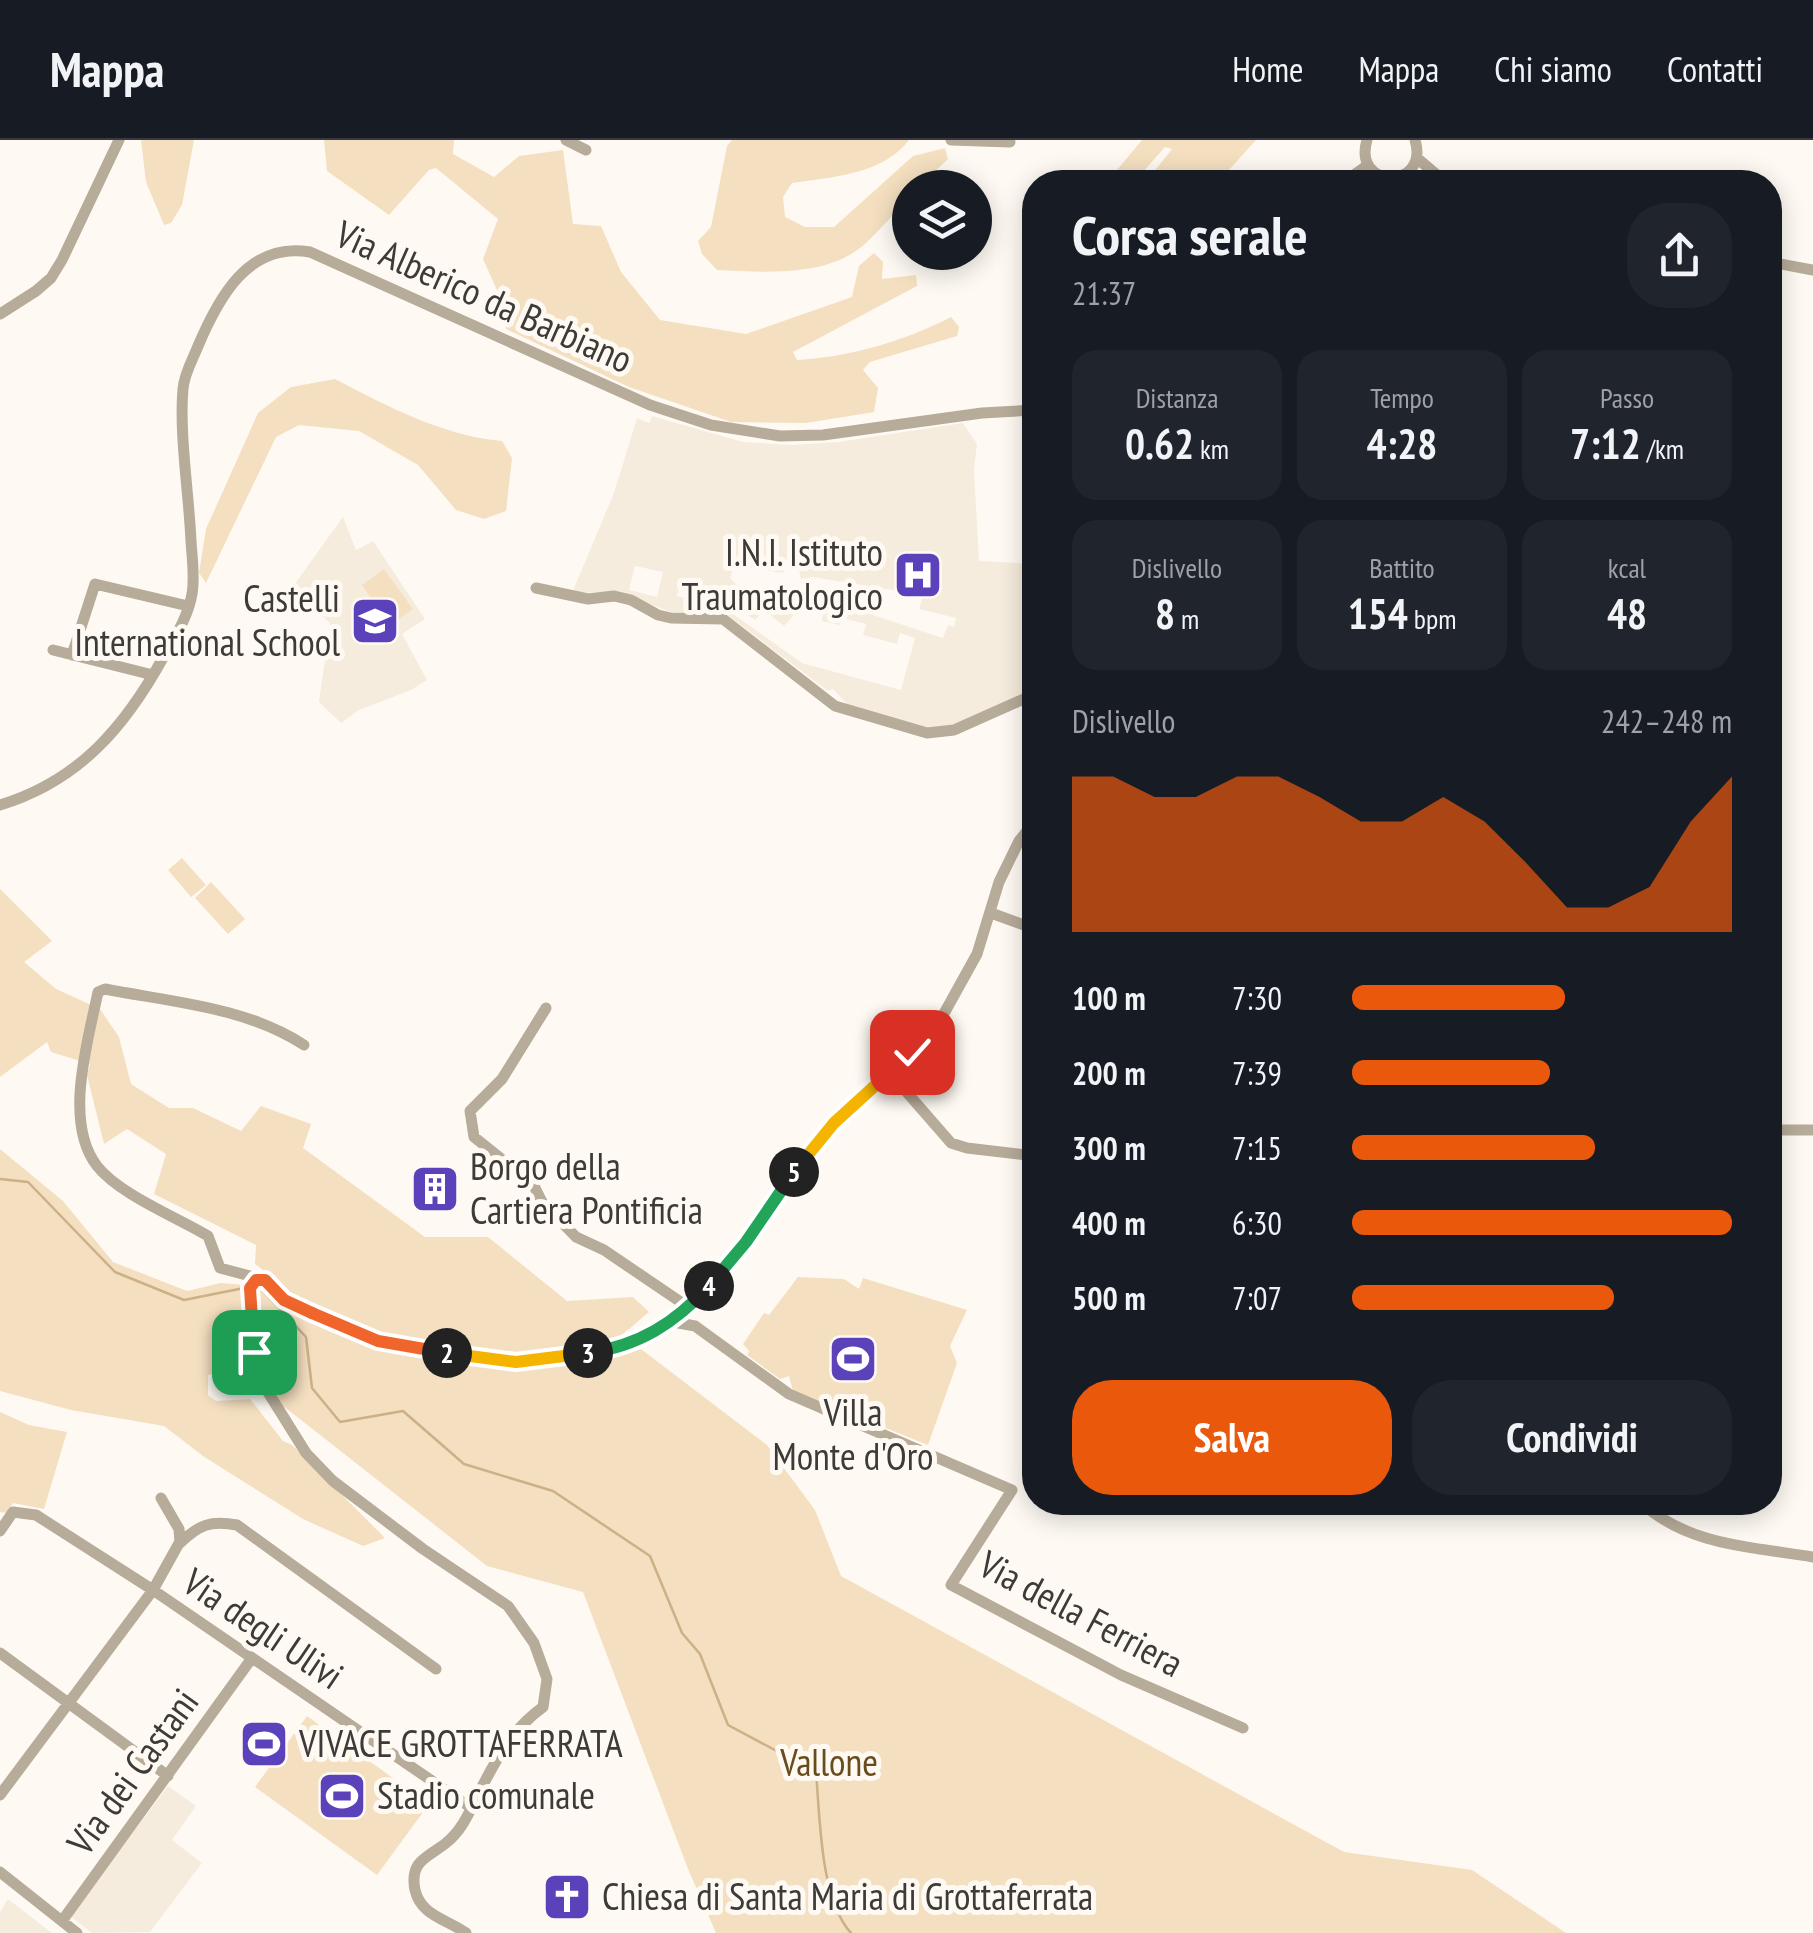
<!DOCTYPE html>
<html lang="it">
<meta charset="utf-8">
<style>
body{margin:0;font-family:"PT Sans Narrow",sans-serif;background:#20242c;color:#f1f3f6;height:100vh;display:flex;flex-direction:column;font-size:38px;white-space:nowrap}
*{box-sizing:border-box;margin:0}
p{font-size:32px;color:#9ea1a6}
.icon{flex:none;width:55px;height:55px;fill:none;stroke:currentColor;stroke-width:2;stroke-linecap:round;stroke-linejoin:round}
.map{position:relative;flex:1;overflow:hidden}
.drawer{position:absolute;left:1022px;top:30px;width:760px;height:1345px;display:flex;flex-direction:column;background:#171b24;border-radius:40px;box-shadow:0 5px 25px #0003}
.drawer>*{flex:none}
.controls{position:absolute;left:892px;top:30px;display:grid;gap:20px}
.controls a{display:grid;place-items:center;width:100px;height:100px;border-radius:50%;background:#171b24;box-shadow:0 5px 25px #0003;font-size:50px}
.pin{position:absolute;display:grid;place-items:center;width:85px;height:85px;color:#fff;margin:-42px;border-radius:20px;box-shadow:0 5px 15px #0006}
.km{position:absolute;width:50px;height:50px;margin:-25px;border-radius:50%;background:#222;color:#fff;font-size:28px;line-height:50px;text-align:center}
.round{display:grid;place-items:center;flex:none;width:105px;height:105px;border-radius:40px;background:#20242c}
.summary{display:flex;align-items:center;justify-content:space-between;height:170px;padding:0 50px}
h1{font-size:55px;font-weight:700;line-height:75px}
.stats{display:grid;grid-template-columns:repeat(3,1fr);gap:15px;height:170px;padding:10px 50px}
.stats div{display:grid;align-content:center;border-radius:25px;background:#20242c;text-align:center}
.stats b{font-size:42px;font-weight:700}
.stats small{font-size:28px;font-weight:400}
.stats p{font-size:28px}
.chart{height:280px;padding:20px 50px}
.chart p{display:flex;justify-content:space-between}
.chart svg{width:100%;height:180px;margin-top:10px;fill:#ea580c;opacity:.7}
.action{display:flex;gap:20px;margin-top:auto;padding:20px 50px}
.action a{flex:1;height:115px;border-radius:40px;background:#ea580c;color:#fff;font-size:40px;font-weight:700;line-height:115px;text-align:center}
.action a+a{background:#20242c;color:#f1f3f6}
ul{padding:0 50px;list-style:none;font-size:32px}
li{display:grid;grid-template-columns:160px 120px 1fr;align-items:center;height:75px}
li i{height:25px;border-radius:12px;background:#ea580c}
header{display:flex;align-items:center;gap:60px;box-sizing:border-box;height:140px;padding:0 50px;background:#171b24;border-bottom:2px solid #363941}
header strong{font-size:48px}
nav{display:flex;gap:55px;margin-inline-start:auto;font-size:35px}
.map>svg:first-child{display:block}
</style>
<header>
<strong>Mappa</strong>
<nav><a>Home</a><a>Mappa</a><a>Chi siamo</a><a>Contatti</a></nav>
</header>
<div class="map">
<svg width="1813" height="1793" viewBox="0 0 1813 1793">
<rect width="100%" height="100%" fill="#fefaf3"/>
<path fill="#f6ecdd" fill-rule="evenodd" d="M652,276L743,302L791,305L838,302L963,283L977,304L974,330L979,421L1035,424V504H1026L1025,516L1035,517V551L952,587L936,590L849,566L833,549L828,551L726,474L671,472L615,452L572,453L614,353L637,278L649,283ZM787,422L798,425L801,439L813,437L923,455L919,469L956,478L954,487L948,485L943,498L867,473L825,463L823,468L738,446L730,438L734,426L783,433ZM635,426L663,432L657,457L629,450ZM680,444L725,454V459L755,480L764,470L784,486L800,468L823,474L822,481L840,485L842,478L866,484L863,495L897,504L900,493L915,498L901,550L802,523L722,466L677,456Z
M343,377L356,410L373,401L425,479L402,494L427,540L411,550L359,570L341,583L319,562L330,483L291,449Z
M168,1646L196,1666L172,1700L202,1723L150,1792L92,1793L70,1776Z
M8,1759L52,1793H0V1772Z"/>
<path fill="#f4dfc0" d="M141,0H194L182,65L171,83L164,85L146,42Z
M324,0H454L453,14L494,37L519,16L563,10L573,84L601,86L621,132L660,180L746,194L852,157L859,126L874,113L883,122L882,139L916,135L917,146L793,212L797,220C849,217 905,201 951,177L959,187L957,196L870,222L863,230L878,248L874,272L806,283L731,282L629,247L506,189L502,161L483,119L498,79L436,28L429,30L389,75L327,31Z
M732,0H909C884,34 833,37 792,43L783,57L785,77L805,87H834L913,16L945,8L948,19L918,47L910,48V56C896,71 882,88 867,102C830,138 765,132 717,130L702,114L698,101L711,87L727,6Z
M1142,0H1256L1218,42H1194L1196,38L1191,31L1183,42H1146L1172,9L1165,7L1134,42H1107Z
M335,239C387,266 443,296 502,301L512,318L506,371L484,379L456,370L418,325L359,291L299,285L276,297L206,443L199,433L206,389L258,273L291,247Z
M384,429L413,469L390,485L362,445Z
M182,718L206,745L191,757L168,730Z
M211,742L245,779L228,794L195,758Z
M0,749L52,801L24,822L56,849L100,869L119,897L131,944L169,968H193L241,991L261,966L311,984L303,1008L425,1097H488L567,1161L633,1157L649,1172C636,1182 621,1199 605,1203C507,1233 384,1208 296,1158C281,1149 270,1134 255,1124L256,1105L154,1054L166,1014L127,989L104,1004L87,935L90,924L51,912L47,902L0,937Z
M0,1009L63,1061L113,1122L187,1151L221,1143L245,1145L247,1190L235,1193V1220L226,1223L224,1231L208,1235V1255L216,1261L250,1259L283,1301L292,1305L385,1398L363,1406L303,1379L203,1316L164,1286L71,1270L0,1251Z
M798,1137L844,1139L859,1149L863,1138L967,1170L950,1206L957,1223L928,1305L793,1251L789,1236L780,1239L747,1215L749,1211L743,1204L764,1173L769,1175Z
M259,1150L373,1206L513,1227L637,1206L767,1305L815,1370L841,1436L1344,1712L1472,1730L1566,1793H716L688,1729L583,1452L487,1426L273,1258L263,1215Z
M0,1272L29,1285L67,1292L44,1369L13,1363L7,1373L0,1372Z
M307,1576L429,1664L377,1735L255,1647Z"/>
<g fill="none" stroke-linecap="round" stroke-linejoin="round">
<path stroke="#ccb087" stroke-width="2.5" d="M0,1039L28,1042L115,1132L184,1160L244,1148
M260,1148L306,1197L312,1248L340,1282L403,1271L464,1324L553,1351L650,1416L682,1493L700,1514L728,1585L816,1632C820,1677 820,1759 851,1793"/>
<path stroke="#d7d4cd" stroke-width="11" stroke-dasharray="11 5.5" stroke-linecap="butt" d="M254,1212L261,1241"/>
<path stroke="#b7ab99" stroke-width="11" d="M566,0L586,10
M951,0L1010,2
M1367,0C1352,50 1430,50 1415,0
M1417,18L1445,42
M1344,42L1368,25
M1770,122L1813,130
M0,174L36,151L51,138L62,120L119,0
M536,448L588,459L614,456L631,460L658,475L671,478L723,479L835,566L927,593L954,590L1035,554
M53,510L153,535
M72,515L95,444L188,466
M0,665C79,641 125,587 164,516C175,497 188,477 192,454C195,437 192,418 191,401C189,355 179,293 183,249C184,234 193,219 198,206C218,159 248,101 310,112L650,265L711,285L780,296L823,295L982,273L1035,270
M991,773L1035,789
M546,868L502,939L470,971L474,997L533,1044L542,1062L576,1097L604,1110L688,1167
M304,905C246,867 172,862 105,849L98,852C88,901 63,982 97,1026C119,1054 176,1077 208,1096L220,1128L265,1140L284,1160L378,1201L472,1217L516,1222L601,1211L673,1182L746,1102L806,1016L825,993L905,919L941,879L977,814L999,742L1019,701L1035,681
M890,933L951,1003L967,1008L1035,1016
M1770,986L1773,990H1813
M673,1182L695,1186L789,1254L1012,1350L951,1445L1121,1535L1243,1588
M254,1212L250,1151L255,1140
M261,1241L306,1313L333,1341L423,1409L508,1466L534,1503L547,1539L543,1567C514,1588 499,1614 483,1645C472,1665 465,1688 446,1703C429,1717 409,1720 415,1750C421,1776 447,1779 466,1793
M161,1358L179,1389L180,1403
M1641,1362C1687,1406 1754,1407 1813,1417
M0,1391L13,1372L36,1375L153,1450L473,1669
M180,1403C199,1385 210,1380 237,1385L436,1529
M0,1513L168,1636
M0,1655L153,1450L183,1396
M0,1732L77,1793
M62,1781L252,1518"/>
</g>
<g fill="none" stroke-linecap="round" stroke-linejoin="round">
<g stroke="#fff" stroke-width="20">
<path id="split-1" d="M254,1212L250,1148L256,1140H265L284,1160L312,1173"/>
</g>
<g stroke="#fff" stroke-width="20">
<path id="split-2" d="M312,1173L378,1201L447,1213"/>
</g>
<g stroke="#fff" stroke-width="20">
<path id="split-3" d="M447,1213L516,1222L588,1213"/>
</g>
<g stroke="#fff" stroke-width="20">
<path id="split-4" d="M588,1213C639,1206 675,1183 709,1146"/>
</g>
<g stroke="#fff" stroke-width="20">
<path id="split-5" d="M709,1146L746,1102L794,1032"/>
</g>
<g stroke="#fff" stroke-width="20">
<path id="split-6" d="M794,1032L834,983L912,912"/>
</g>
<use href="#split-1" stroke="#f0652b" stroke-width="12"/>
<use href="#split-2" stroke="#f0652b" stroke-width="12"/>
<use href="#split-3" stroke="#f5b400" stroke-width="12"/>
<use href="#split-4" stroke="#22a559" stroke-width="12"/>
<use href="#split-5" stroke="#22a559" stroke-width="12"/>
<use href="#split-6" stroke="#f5b400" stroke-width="12"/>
</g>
<defs>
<g id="hospital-square" transform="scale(2.5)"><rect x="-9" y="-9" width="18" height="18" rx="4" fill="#5c42ba" stroke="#fefaf3"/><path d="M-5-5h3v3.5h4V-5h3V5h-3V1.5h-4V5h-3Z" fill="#fff"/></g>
<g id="school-square" transform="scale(2.5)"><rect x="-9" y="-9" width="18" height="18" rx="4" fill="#5c42ba" stroke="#fefaf3"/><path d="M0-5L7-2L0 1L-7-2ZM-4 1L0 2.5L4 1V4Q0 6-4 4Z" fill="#fff"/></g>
<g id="building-square" transform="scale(2.5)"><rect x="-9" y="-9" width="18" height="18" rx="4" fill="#5c42ba" stroke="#fefaf3"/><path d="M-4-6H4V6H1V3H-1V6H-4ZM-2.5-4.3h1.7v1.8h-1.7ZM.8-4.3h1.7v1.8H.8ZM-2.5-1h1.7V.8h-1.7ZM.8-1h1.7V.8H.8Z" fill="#fff"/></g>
<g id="stadium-square" transform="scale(2.5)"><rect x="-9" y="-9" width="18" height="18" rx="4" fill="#5c42ba" stroke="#fefaf3"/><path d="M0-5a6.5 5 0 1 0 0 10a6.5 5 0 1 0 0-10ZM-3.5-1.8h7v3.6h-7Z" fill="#fff"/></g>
<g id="church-square" transform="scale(2.5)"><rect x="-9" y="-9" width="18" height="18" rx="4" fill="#5c42ba" stroke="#fefaf3"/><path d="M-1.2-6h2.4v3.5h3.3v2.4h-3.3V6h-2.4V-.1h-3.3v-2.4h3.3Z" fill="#fff"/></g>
</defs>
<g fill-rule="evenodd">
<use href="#hospital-square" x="918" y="435"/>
<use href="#school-square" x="375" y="481"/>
<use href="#building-square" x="435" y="1049"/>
<use href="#stadium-square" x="853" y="1219"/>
<use href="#stadium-square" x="264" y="1604"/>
<use href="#stadium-square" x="342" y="1656"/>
<use href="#church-square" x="567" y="1757"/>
</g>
<g text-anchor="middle" stroke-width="10" stroke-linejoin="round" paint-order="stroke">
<g font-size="38" fill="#3d3a37" stroke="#fefaf3">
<text transform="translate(484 157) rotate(24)" y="13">Via Alberico da Barbiano</text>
<text transform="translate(1081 1474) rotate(28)" y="13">Via della Ferriera</text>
<text transform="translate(263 1489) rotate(34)" y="13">Via degli Ulivi</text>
<text transform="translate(133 1632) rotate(-54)" y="13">Via dei Castani</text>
</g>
<g font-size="38" fill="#3d3a37" stroke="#fefaf3" text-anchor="start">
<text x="883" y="426" text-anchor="end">I.N.I. Istituto<tspan x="883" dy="44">Traumatologico</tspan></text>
<text x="340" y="472" text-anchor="end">Castelli<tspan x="340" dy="44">International School</tspan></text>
<text x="470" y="1040">Borgo della<tspan x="470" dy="44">Cartiera Pontificia</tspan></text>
<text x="853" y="1286" text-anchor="middle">Villa<tspan x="853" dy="44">Monte d'Oro</tspan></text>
<text x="299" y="1617">VIVACE GROTTAFERRATA</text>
<text x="377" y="1669">Stadio comunale</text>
<text x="602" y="1770">Chiesa di Santa Maria di Grottaferrata</text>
</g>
<g font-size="38" fill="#694c1b" stroke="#fefaf3">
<text x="829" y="1636">Vallone</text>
</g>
</g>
</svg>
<div class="controls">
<a><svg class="icon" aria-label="layers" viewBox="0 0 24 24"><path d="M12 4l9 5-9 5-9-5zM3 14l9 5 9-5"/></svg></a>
</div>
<div class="pin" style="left:254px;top:1212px;background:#1e9e55"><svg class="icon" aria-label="arrive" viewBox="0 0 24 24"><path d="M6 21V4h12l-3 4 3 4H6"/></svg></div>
<div class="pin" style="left:912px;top:912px;background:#d93025"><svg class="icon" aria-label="check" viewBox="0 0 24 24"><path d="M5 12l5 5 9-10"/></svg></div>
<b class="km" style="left:447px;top:1213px">2</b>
<b class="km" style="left:588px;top:1213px">3</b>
<b class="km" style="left:709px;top:1146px">4</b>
<b class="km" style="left:794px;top:1032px">5</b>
<section class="drawer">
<div class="summary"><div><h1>Corsa serale</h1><p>21:37</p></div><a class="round"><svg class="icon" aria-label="share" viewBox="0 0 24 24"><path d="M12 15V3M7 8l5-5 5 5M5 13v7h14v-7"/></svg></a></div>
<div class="stats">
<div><p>Distanza</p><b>0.62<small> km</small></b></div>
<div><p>Tempo</p><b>4:28</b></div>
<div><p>Passo</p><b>7:12<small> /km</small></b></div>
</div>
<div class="stats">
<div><p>Dislivello</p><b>8<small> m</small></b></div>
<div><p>Battito</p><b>154<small> bpm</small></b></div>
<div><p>kcal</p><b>48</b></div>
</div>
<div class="chart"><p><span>Dislivello</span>242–248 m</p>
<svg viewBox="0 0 160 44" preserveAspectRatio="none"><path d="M0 44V6L10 6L20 11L30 11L40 6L50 6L60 11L70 17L80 17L90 11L100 17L110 27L120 38L130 38L140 33L150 17L160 6V44z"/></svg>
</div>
<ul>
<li><b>100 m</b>7:30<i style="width:56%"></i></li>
<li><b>200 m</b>7:39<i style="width:52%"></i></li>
<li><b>300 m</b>7:15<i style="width:64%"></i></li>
<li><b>400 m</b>6:30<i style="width:100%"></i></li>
<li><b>500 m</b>7:07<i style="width:69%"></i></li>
</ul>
<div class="action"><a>Salva</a><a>Condividi</a></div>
</section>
</div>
